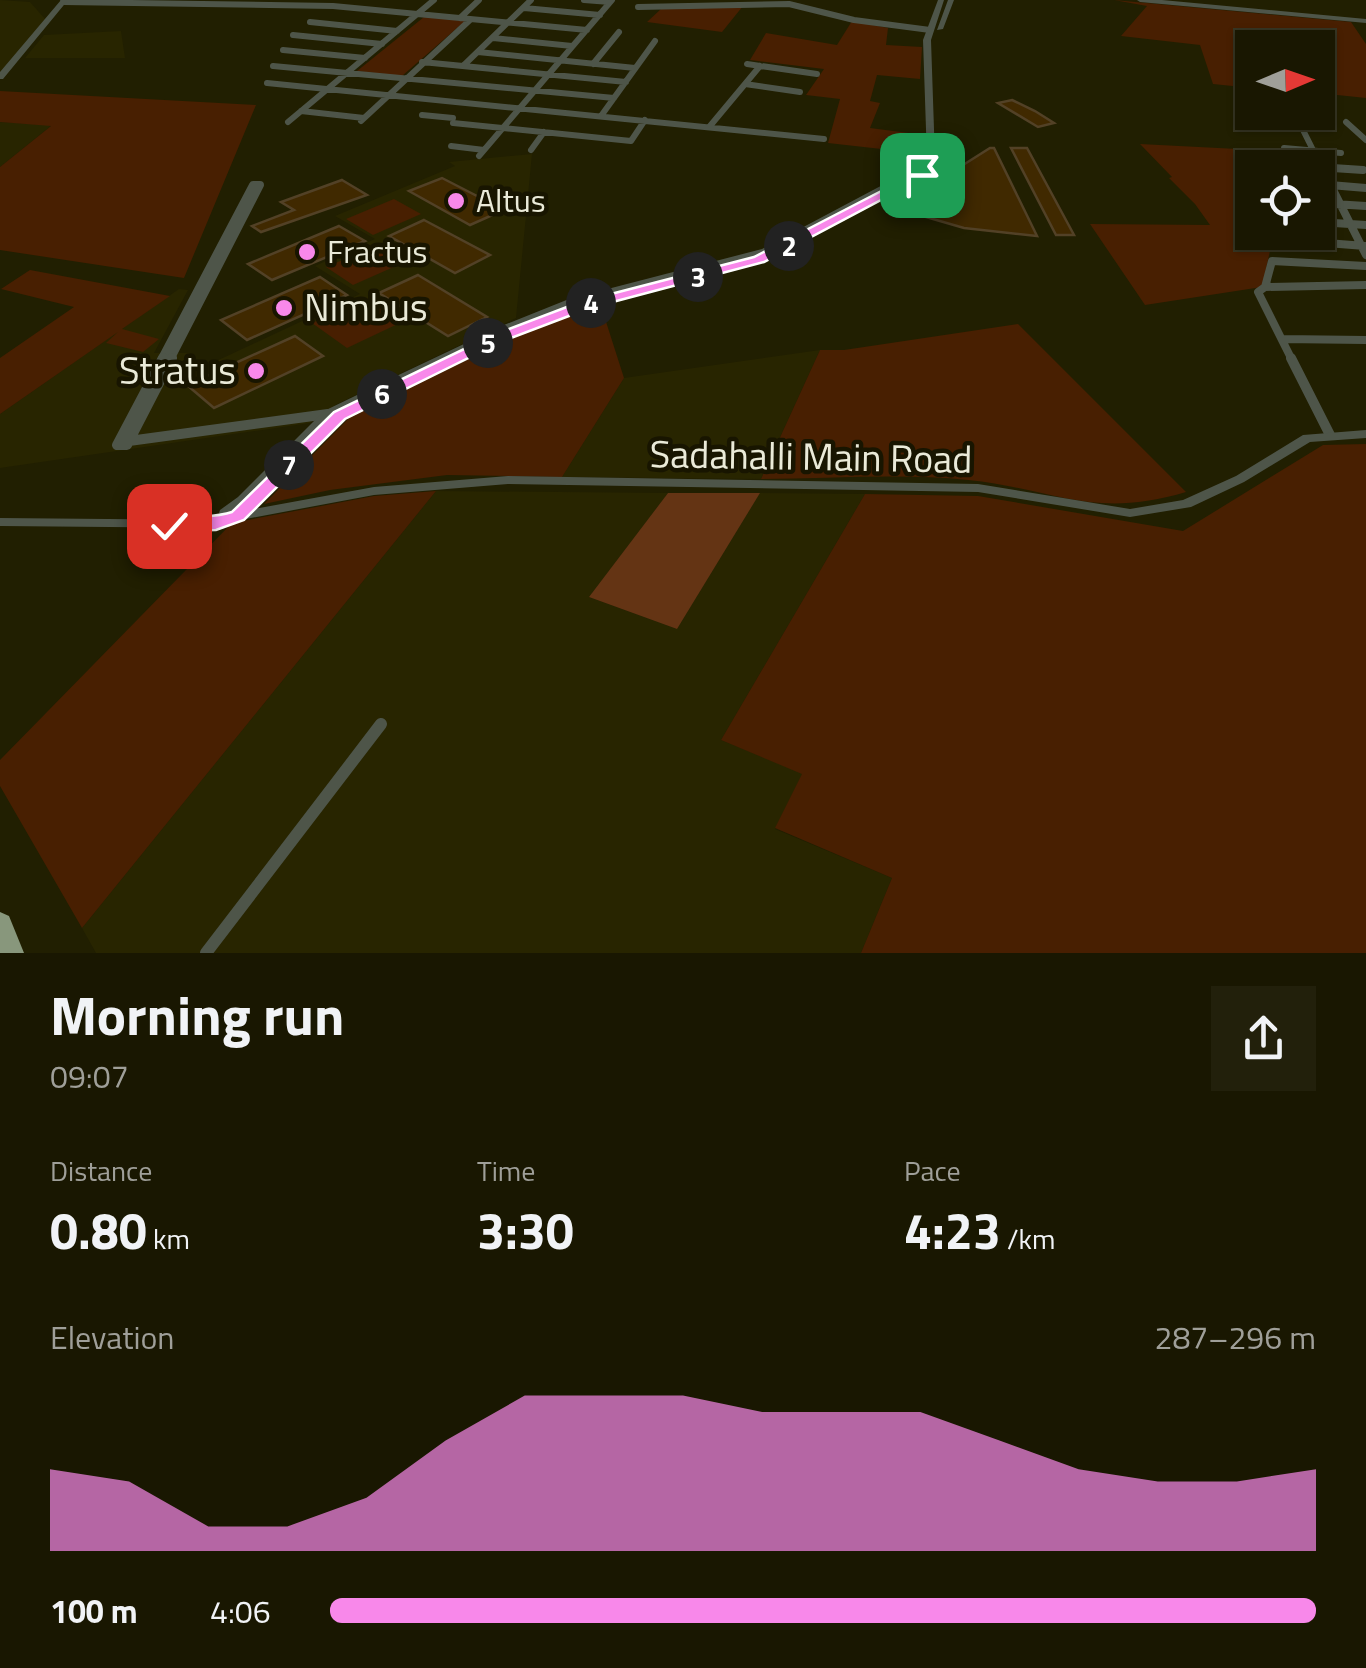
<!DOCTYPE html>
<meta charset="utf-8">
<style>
body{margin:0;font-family:"Titillium Web",sans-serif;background:#22200b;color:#f1f3f6;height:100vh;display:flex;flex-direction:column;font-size:38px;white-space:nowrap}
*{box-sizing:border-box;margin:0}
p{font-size:32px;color:#9f9f99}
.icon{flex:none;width:55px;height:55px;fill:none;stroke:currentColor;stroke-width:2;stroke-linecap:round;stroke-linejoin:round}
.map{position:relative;height:953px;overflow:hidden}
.sheet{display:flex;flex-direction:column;background:#191701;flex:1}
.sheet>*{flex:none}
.needle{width:65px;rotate:88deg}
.controls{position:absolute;left:1235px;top:30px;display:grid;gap:20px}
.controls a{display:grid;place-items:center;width:100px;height:100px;border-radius:0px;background:#191701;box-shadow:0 2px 8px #0004,0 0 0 2px #373623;font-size:50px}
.pin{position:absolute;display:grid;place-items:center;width:85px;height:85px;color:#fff;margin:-42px;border-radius:20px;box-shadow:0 5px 15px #0006}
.km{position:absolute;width:50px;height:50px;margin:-25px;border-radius:50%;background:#222;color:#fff;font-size:28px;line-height:50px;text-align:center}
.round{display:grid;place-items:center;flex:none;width:105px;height:105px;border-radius:0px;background:#22200b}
.headline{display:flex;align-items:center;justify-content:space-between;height:170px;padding:0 50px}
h1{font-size:55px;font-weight:700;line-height:75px}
.figures{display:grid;grid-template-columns:repeat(3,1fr);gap:15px;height:170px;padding:10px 50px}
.figures div{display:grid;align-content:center}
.figures b{font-size:50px;font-weight:700}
.figures small{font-size:28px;font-weight:400}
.figures p{font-size:28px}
.chart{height:280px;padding:20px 50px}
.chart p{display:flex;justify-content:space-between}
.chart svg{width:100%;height:180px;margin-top:10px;fill:#f888ea;opacity:.7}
ul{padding:0 50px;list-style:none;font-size:32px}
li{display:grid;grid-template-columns:160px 120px 1fr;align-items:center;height:75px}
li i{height:25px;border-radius:12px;background:#f888ea}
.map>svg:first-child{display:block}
</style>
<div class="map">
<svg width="1366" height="953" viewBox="0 0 1366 953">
<rect width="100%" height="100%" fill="#211f01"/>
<path fill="#282500" d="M0,0L30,2L46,20L0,73Z
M121,31L125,58H25L44,35Z
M0,122L52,125L0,167Z
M532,154L516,318L337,404L310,423L0,468V414L179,289L188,290L154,353H190L180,378L360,294L315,266L375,239L335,216L455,166L449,162Z
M820,350L761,479L562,477L624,378Z
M436,491L668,493L589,597L677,629L760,493L865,494L721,740L803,773L775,829L892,878L861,953H96L82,928Z"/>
<path fill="#481f01" d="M1114,0L1351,22L1366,44V98L1318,93V48H1252V88L1213,84L1200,45L1121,36L1147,6Z
M743,6L722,32L647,22L661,9Z
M424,17L465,21L402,76L357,71Z
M852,21L888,28L886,45L922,47L920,79L877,75L870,101L880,103L870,128L924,135L926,154L828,143L840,99L806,95L824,69L750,60L766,33L837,45Z
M0,91L256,105L184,278L0,250V167L51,126L0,122Z
M1140,144L1275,151V167L1252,168V232L1274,233L1262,287L1145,305L1090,224L1210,225L1195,204L1169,178L1172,177Z
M394,199L421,214L373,235L346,219Z
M378,245L405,262L353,285L326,267Z
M30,270L170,296L122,329L159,339L143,352L106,343L118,332L0,414V358L74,307L1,289Z
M369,298L404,321L347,348L312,323Z
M601,306L624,378L562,477L447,475L330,490L264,504L350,417L536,326Z
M1018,324L1186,492C1092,520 1056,489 968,480C900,473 829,479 761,479L820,350H844Z
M1366,444V953H861L892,878L775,828L802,774L721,740L865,494L978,496L1183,531L1323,445Z
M436,491L82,928L0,786V760L232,523L374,496Z"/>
<path fill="#643414" d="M668,493H760L677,629L589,597Z"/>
<path fill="#402900" stroke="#524126" stroke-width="2.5" d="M1012,100L1035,111L1054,123L1038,127L998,103Z
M990,148H994L1037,236L964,228L895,208Z
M1011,148H1027L1074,235H1056Z
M442,178L504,210L470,225L409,191Z
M342,180L367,195L261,232L252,226L294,210L281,202Z
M424,220L490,255L455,273L389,236Z
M339,226L365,241L272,280L248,264Z
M418,275L487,317L448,336L379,293Z
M320,277L347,295L247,340L221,320Z
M295,336L323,356L214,408L187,385Z"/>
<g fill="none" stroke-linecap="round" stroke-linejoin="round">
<path stroke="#4e5549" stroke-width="6" d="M584,0L610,2
M63,2L333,6L587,30
M638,7L789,4L854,20L930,30
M524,8L600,15
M460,18L479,0
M310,22L397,31
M293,35L382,44
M493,38L572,46
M283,50L365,58
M478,52L635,68
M422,62L626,82
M593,64L619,32
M747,64L817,74
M273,66L614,98
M463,66L531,0
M267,83L824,139
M745,84L800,92
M301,111L364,118
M1294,112L1317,158
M422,115L453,118
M601,116L655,41
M361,121L470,20
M288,122L434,0
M1346,122L1366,140
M453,123L631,141L645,120
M710,126L760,66
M451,146L484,150
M1284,148L1341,153
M531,150L544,132
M479,156L612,0"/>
<path stroke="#4e5549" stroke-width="8" d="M1316,156L1366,255
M1287,165L1363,170
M1318,184L1366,188
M1318,203L1366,206
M1318,222L1366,225
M1275,239L1365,246
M1265,287L1366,285
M1282,339L1366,340
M161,360L253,185H260L170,360
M1292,360L1258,292L1265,287L1272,261L1366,266"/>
<path stroke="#4e5549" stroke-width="10" d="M163,358L117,445H127L172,358
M1291,358L1330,435
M129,441L328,414"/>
<path stroke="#4e5549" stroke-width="12" d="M206,953L381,724"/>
<path fill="#4e5549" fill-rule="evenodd" d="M61,0H68L3,79H0V72Z
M938,0H944L931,40L935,159L930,167L768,253L577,303L512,329L344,411L349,414L347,417L254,509L374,487L508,476L978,484L1130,509L1183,500L1236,476L1303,435L1366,430V438L1310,442L1244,482L1191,507L1130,517L978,492L508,484L374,495L240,520L217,528L0,526V518L216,520L223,517L219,513L220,510L238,497L324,411L388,380L504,325L569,299L762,249L924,163L927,159L923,40Z
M948,0H954L943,29L937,30Z
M1137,0H1162L1366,19V23L1140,2Z"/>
<path fill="#88977c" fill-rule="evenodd" d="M0,912L9,916L24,953H0Z"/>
</g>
<path fill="#f888ea" stroke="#fff" stroke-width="2.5" d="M918,172L928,175L764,262L590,308L503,341L345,419L244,520L216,530L169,531L161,526C176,513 211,520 232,512L334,412L493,335L580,302L754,257Z"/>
<g fill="#f888ea" stroke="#181500" stroke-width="4">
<circle cx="456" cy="201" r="10"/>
<circle cx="307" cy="252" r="10"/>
<circle cx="284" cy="308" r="10"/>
<circle cx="256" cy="371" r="10"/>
</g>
<g text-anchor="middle" stroke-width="9" stroke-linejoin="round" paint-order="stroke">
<g font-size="32" fill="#eaead8" stroke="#181500" text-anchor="start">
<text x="476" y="212">Altus</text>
<text x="327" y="263">Fractus</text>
</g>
<g font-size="38" fill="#eaead8" stroke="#181500" text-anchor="start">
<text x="304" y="321">Nimbus</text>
<text x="236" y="384" text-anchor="end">Stratus</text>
</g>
<g font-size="38" fill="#eaead8" stroke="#181500">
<text transform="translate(811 457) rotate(1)" y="13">Sadahalli Main Road</text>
</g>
</g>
</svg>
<div class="controls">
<a><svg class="needle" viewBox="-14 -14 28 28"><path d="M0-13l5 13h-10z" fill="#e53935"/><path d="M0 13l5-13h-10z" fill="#9f9f99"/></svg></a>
<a><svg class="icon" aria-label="locate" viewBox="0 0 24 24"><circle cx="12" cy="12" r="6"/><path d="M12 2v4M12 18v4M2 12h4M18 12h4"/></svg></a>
</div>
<div class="pin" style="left:922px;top:175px;background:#1e9e55"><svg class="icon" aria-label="arrive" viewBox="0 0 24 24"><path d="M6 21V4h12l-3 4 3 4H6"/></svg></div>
<div class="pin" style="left:169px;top:526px;background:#d93025"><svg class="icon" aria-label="check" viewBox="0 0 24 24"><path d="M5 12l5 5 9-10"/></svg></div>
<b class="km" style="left:789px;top:246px">2</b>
<b class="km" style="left:698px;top:277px">3</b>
<b class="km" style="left:591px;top:303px">4</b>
<b class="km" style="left:488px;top:343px">5</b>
<b class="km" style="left:382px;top:394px">6</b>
<b class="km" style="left:289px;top:465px">7</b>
</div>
<section class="sheet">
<div class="headline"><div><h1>Morning run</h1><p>09:07</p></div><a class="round"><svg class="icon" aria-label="share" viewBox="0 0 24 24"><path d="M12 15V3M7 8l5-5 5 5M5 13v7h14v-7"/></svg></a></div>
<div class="figures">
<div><p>Distance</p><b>0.80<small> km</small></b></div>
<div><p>Time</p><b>3:30</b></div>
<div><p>Pace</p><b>4:23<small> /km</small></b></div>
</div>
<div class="chart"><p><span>Elevation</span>287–296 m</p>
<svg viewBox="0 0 160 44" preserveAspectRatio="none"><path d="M0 44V24L10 27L20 38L30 38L40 31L50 17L60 6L70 6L80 6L90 10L100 10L110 10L120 17L130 24L140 27L150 27L160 24V44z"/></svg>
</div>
<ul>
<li><b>100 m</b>4:06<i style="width:100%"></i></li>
</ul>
</section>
